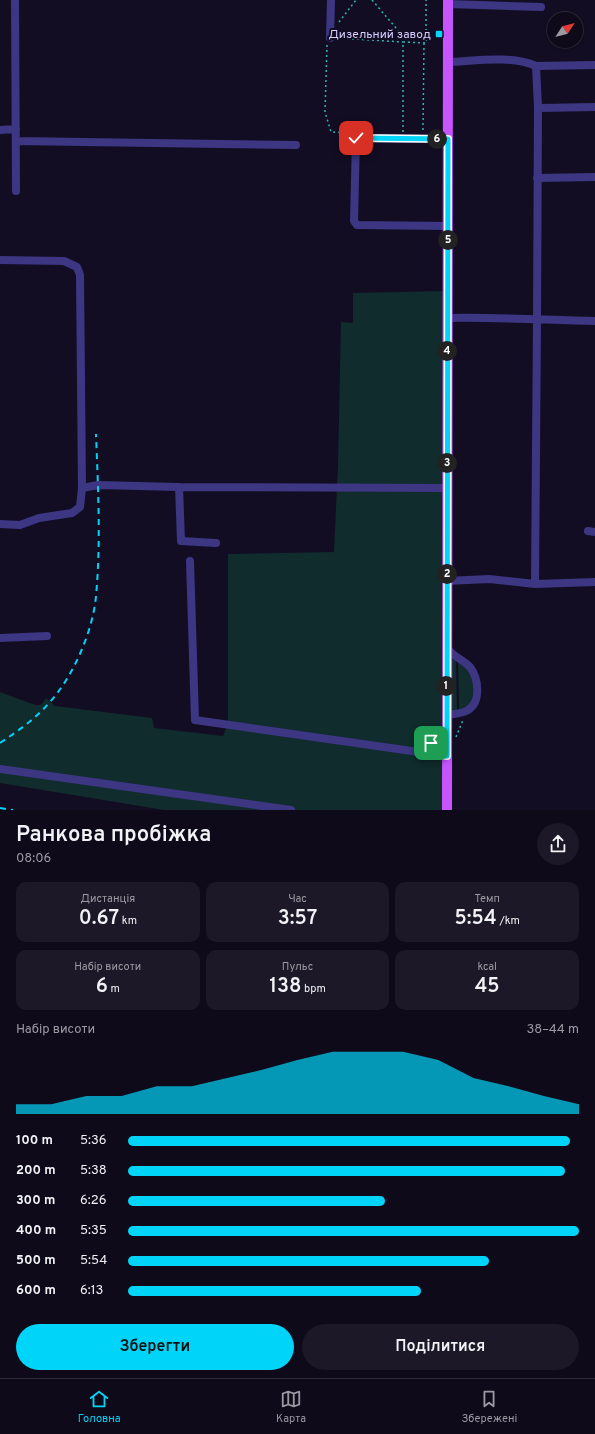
<!DOCTYPE html>
<html lang="uk">
<meta charset="utf-8">
<style>
body{margin:0;font-family:Overpass,sans-serif;background:#1c1827;color:#f1f3f6;height:100vh;display:flex;flex-direction:column;font-size:15px;white-space:nowrap}
*{box-sizing:border-box;margin:0}
p{font-size:13px;color:#9b9aa2}
.icon{flex:none;width:22px;height:22px;fill:none;stroke:currentColor;stroke-width:2;stroke-linecap:round;stroke-linejoin:round}
.map{position:relative;height:810px;overflow:hidden}
.side{display:flex;flex-direction:column;background:#0e0a1a;flex:1}
.side>*{flex:none}
.needle{width:26px;rotate:54deg}
.buttons{position:absolute;left:547px;top:12px;display:grid;gap:8px}
.buttons a{display:grid;place-items:center;width:36px;height:36px;border-radius:50%;background:#0e0a1a;box-shadow:0 1px 3px #0004,0 0 0 1px #2e2b39;font-size:20px}
.pin{position:absolute;display:grid;place-items:center;width:34px;height:34px;color:#fff;margin:-17px;border-radius:8px;box-shadow:0 2px 6px #0006}
.km{position:absolute;width:20px;height:20px;margin:-10px;border-radius:50%;background:#222;color:#fff;font-size:11px;line-height:20px;text-align:center}
.round{display:grid;place-items:center;flex:none;width:42px;height:42px;border-radius:21px;background:#1c1827}
.summary{display:flex;align-items:center;justify-content:space-between;height:68px;padding:0 16px}
h1{font-size:22px;font-weight:600;line-height:30px}
.metrics{display:grid;grid-template-columns:repeat(3,1fr);gap:6px;height:68px;padding:4px 16px}
.metrics div{display:grid;align-content:center;border-radius:10px;background:#1c1827;text-align:center}
.metrics b{font-size:20px;font-weight:600}
.metrics small{font-size:11px;font-weight:400}
.metrics p{font-size:11px}
.chart{height:112px;padding:8px 16px}
.chart p{display:flex;justify-content:space-between}
.chart svg{width:100%;height:72px;margin-top:4px;fill:#00d5f9;opacity:.7}
.primary-button{display:flex;gap:8px;margin-top:auto;padding:8px 16px}
.primary-button a{flex:1;height:46px;border-radius:24px;background:#00d5f9;color:#111;font-size:16px;font-weight:600;line-height:46px;text-align:center}
.primary-button a+a{background:#1c1827;color:#f1f3f6}
ul{padding:0 16px;list-style:none;font-size:13px}
li{display:grid;grid-template-columns:64px 48px 1fr;align-items:center;height:30px}
li i{height:10px;border-radius:5px;background:#00d5f9}
.tabs{display:flex;justify-content:space-around;align-items:center;height:56px;border-top:1px solid #2e2b39;background:#0e0a1a;font-size:11px;color:#9b9aa2}
.tabs a{display:grid;justify-items:center;gap:2px}
.tabs .current{color:#00d5f9}
.map>svg:first-child{display:block}
</style>
<div class="map">
<svg width="595" height="810" viewBox="0 0 595 810">
<rect width="100%" height="100%" fill="#120d23"/>
<path fill="#102c2d" d="M447,291V810H164L0,783V692L35,705H41L46,698L55,706L152,718L154,728L223,736L228,723V554L334,552L338,465L341,322L353,323V293Z
M452,660H456L457,711L454,710L452,709Z
M458,661C461,663 466,666 468,669C476,678 474,697 469,706L459,710Z"/>
<g fill="none" stroke-linecap="round" stroke-linejoin="round">
<path stroke="#2ab7b5" stroke-width="1.5" stroke-dasharray="2 3" stroke-linecap="butt" d="M372,0L408,42
M339,22L356,0
M337,38L403,42
M327,45L325,112L331,132L351,133
M423,130L424,43
M403,132V42L426,43V0
M456,737L463,720
M429,745L437,736"/>
<path stroke="#3d3683" stroke-width="8" d="M15,0L16,191
M448,4L541,7
M330,38L331,0
M448,62C475,61 511,55 536,66L595,65
M536,66L538,108
M0,130L16,129
M16,141L296,145
M537,178L595,177
M448,226L357,225L354,221L356,138L448,139
M0,260L64,261L77,267L80,275L82,488L98,485L179,487L447,488
M447,318C497,317 546,320 595,321
M179,487L181,541L216,543
M0,524L20,525L39,518L72,513L80,507L82,488
M588,531L595,532
M190,561L195,720L447,756
M446,581L489,579L535,584L595,582
M535,584L537,320L538,108L595,107
M0,638L47,636
M446,715C453,714 462,714 468,710C481,702 479,679 470,667C463,659 452,657 447,647
M0,769L291,810"/>
<path stroke="#c755ff" stroke-width="10" d="M447,810L448,0"/>
<path stroke="#00d5f9" stroke-width="2" stroke-dasharray="6 5" stroke-linecap="butt" d="M0,743C18,731 35,719 49,703C73,677 93,631 96,596C101,542 98,488 96,434
M0,808L13,810"/>
</g>
<g fill="none" stroke-linecap="round" stroke-linejoin="round">
<g stroke="#fff" stroke-width="8">
<path id="route" d="M356,138L448,139L447,756L420,752L431,743"/>
</g>
<use href="#route" stroke="#00d5f9" stroke-width="5"/>
</g>
<rect fill="#00d5f9" stroke="#120d23" stroke-width="1.5" x="435" y="30" width="8" height="8" rx="2"/>
<g text-anchor="middle" stroke-width="4" stroke-linejoin="round" paint-order="stroke">
<g font-size="12" fill="#d6ceff" stroke="#120d23" text-anchor="end">
<text x="431" y="38">Дизельний завод</text>
</g>
</g>
</svg>
<div class="buttons">
<a><svg class="needle" viewBox="-14 -14 28 28"><path d="M0-13l5 13h-10z" fill="#e53935"/><path d="M0 13l5-13h-10z" fill="#9b9aa2"/></svg></a>
</div>
<div class="pin" style="left:431px;top:743px;background:#1e9e55"><svg class="icon" aria-label="arrive" viewBox="0 0 24 24"><path d="M6 21V4h12l-3 4 3 4H6"/></svg></div>
<div class="pin" style="left:356px;top:138px;background:#d93025"><svg class="icon" aria-label="check" viewBox="0 0 24 24"><path d="M5 12l5 5 9-10"/></svg></div>
<b class="km" style="left:446px;top:686px">1</b>
<b class="km" style="left:447px;top:574px">2</b>
<b class="km" style="left:447px;top:463px">3</b>
<b class="km" style="left:447px;top:351px">4</b>
<b class="km" style="left:448px;top:240px">5</b>
<b class="km" style="left:437px;top:139px">6</b>
</div>
<section class="side">
<div class="summary"><div><h1>Ранкова пробіжка</h1><p>08:06</p></div><a class="round"><svg class="icon" aria-label="share" viewBox="0 0 24 24"><path d="M12 15V3M7 8l5-5 5 5M5 13v7h14v-7"/></svg></a></div>
<div class="metrics">
<div><p>Дистанція</p><b>0.67<small> km</small></b></div>
<div><p>Час</p><b>3:57</b></div>
<div><p>Темп</p><b>5:54<small> /km</small></b></div>
</div>
<div class="metrics">
<div><p>Набір висоти</p><b>6<small> m</small></b></div>
<div><p>Пульс</p><b>138<small> bpm</small></b></div>
<div><p>kcal</p><b>45</b></div>
</div>
<div class="chart"><p><span>Набір висоти</span>38–44 m</p>
<svg viewBox="0 0 160 44" preserveAspectRatio="none"><path d="M0 44V38L10 38L20 33L30 33L40 27L50 27L60 22L70 17L80 11L90 6L100 6L110 6L120 11L130 22L140 27L150 33L160 38V44z"/></svg>
</div>
<ul>
<li><b>100 m</b>5:36<i style="width:98%"></i></li>
<li><b>200 m</b>5:38<i style="width:97%"></i></li>
<li><b>300 m</b>6:26<i style="width:57%"></i></li>
<li><b>400 m</b>5:35<i style="width:100%"></i></li>
<li><b>500 m</b>5:54<i style="width:80%"></i></li>
<li><b>600 m</b>6:13<i style="width:65%"></i></li>
</ul>
<div class="primary-button"><a>Зберегти</a><a>Поділитися</a></div>
</section>
<nav class="tabs">
<a class="current"><svg class="icon" aria-label="home" viewBox="0 0 24 24"><path d="M3 11l9-7 9 7M6 9v11h12V9"/></svg>Головна</a>
<a><svg class="icon" aria-label="map" viewBox="0 0 24 24"><path d="M3 6l6-2 6 2 6-2v14l-6 2-6-2-6 2zM9 4v14M15 6v14"/></svg>Карта</a>
<a><svg class="icon" aria-label="saved" viewBox="0 0 24 24"><path d="M7 4h10v16l-5-4-5 4z"/></svg>Збережені</a>
</nav>
